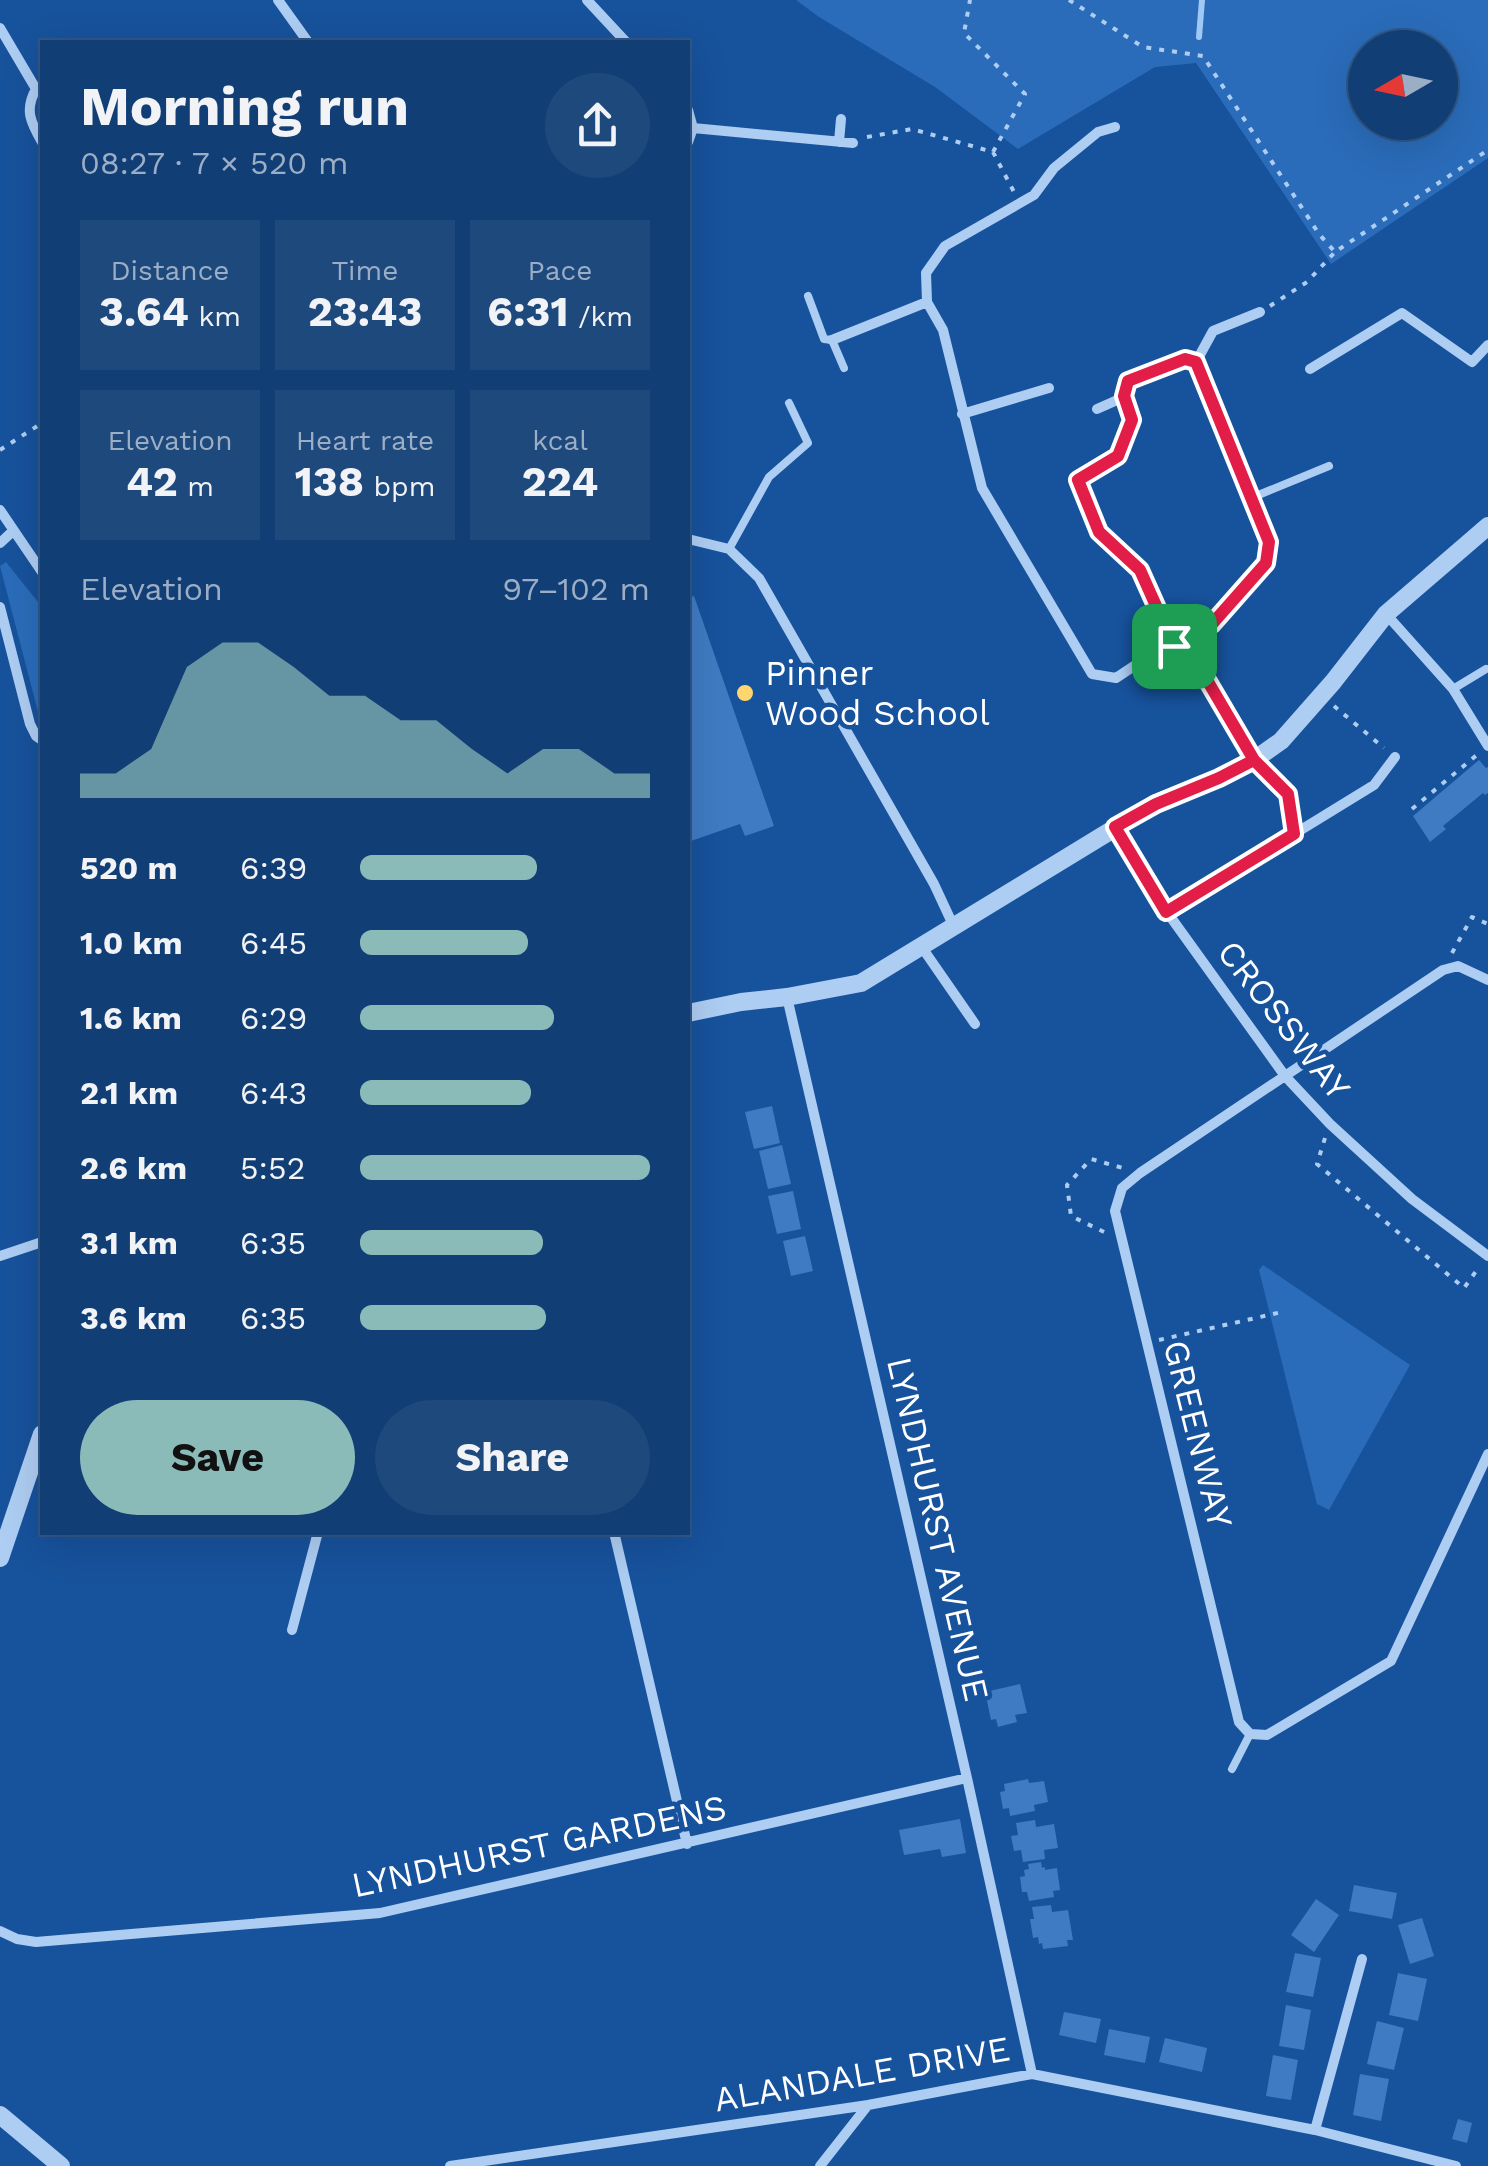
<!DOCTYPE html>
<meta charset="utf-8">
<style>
body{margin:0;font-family:"Work Sans",sans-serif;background:#1e497d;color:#f1f3f6;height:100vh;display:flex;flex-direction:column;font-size:38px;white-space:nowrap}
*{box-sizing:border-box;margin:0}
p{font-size:32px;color:#9caec5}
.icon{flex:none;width:55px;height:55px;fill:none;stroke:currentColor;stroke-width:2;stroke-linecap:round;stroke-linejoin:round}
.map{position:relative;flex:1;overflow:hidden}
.details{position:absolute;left:40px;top:40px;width:650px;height:1495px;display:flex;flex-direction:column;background:#113e75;border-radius:0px;box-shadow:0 10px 40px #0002,0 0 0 2px #305787}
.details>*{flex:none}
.needle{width:65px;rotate:261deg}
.buttons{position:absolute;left:1348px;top:30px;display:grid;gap:20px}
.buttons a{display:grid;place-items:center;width:110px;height:110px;border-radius:50%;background:#113e75;box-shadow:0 10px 40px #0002,0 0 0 2px #305787;font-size:50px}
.pin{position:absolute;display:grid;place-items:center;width:85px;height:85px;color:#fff;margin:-42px;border-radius:20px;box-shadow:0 5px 15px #0006}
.round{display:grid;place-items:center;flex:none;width:105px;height:105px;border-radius:52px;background:#1e497d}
.overview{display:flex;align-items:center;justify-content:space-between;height:170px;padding:0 40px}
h1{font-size:55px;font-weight:700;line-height:75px}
.figures{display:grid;grid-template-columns:repeat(3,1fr);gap:15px;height:170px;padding:10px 40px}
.figures div{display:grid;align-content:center;border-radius:0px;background:#1e497d;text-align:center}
.figures b{font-size:42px;font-weight:700}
.figures small{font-size:28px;font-weight:400}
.figures p{font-size:28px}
.chart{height:280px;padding:20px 40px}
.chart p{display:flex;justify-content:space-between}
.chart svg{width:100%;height:180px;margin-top:10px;fill:#8bbbb9;opacity:.7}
.cta{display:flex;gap:20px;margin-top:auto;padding:20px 40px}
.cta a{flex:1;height:115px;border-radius:60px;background:#8bbbb9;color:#111;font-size:40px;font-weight:700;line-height:115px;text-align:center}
.cta a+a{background:#1e497d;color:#f1f3f6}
ul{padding:0 40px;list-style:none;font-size:32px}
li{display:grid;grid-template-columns:160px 120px 1fr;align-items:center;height:75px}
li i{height:25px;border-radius:12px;background:#8bbbb9}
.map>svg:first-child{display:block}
</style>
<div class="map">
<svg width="1488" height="2166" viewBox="0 0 1488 2166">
<rect width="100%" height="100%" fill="#17529c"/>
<path fill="#2a6cba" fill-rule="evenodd" d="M796,0H1488V158L1331,264L1196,63L1155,67L1018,149L935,87L819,17ZM1365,48H1440V122H1365Z
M6,562L42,607V727L0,566Z
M1263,1265L1410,1365L1329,1510L1317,1504L1259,1270Z"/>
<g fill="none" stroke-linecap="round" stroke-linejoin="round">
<path stroke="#a0c8f5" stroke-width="6" d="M1199,37L1202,0"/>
</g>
<path fill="#3f7bc2" d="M694,596L774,826L745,836L740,824L688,842V598Z
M1479,760L1486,768L1488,767V793L1485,795L1483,793L1443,826L1446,829L1430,842L1413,816Z
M772,1106L780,1143L754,1149L745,1112Z
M782,1145L791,1184L768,1189L759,1151Z
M793,1191L801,1229L777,1234L768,1196Z
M805,1236L813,1271L791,1276L783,1241Z
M1020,1684L1027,1713L1015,1715L1017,1722L998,1727L996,1719L991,1720L985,1692Z
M1028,1779L1029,1783L1044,1781L1048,1802L1034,1805L1035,1811L1010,1816L1009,1808L1003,1809L1000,1792L1005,1791L1004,1784Z
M960,1819L966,1853L942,1857L940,1849L904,1855L899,1830Z
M1035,1820L1036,1827L1054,1824L1058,1848L1044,1850L1045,1859L1023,1862L1021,1850L1014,1851L1011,1836L1018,1835L1016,1823Z
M1041,1862L1042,1868L1045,1867V1870L1057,1868L1060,1890L1053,1891L1054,1897L1029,1901L1027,1892H1022L1020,1877L1025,1876L1024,1870L1029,1869L1028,1864Z
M1354,1885L1397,1893L1392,1919L1349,1911Z
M1316,1899L1339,1915L1314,1952L1291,1935Z
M1051,1905L1052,1912L1068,1910L1073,1940H1067L1068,1946L1043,1949L1042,1943L1039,1944L1038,1937L1033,1938L1030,1919H1034L1032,1907Z
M1422,1918L1434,1956L1410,1964L1398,1925Z
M1295,1953L1321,1958L1313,1997L1286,1992Z
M1398,1973L1427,1979L1418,2021L1389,2015Z
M1286,2005L1311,2010L1304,2050L1279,2046Z
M1064,2012L1101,2019L1096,2043L1059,2035Z
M1377,2021L1404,2028L1394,2070L1367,2064Z
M1109,2029L1150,2037L1145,2063L1104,2055Z
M1165,2038L1207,2048L1202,2072L1159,2062Z
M1273,2055L1298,2060L1291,2100L1266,2096Z
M1360,2074L1389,2079L1381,2121L1353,2115Z
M1458,2119L1472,2123L1467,2143L1452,2139Z"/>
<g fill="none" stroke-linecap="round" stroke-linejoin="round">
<path stroke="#adcdf2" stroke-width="4" stroke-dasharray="5 8" stroke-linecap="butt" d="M1069,0L1143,47L1203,56L1319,234L1335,252L1488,150
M867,137L912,129L993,152L1025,94L964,33L970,0
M993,152L1014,192
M1270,306L1307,282L1335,252
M1129,411L1132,420L1118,456L1078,480L1099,533L1140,570L1168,631
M0,450L42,423
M1334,706L1384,748
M1268,774L1288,794L1292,821
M1412,809L1478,754
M1452,953L1472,917L1488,924
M1325,1138L1317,1164L1464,1288L1479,1267
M1104,1232L1071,1216L1067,1185L1091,1159L1123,1168
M1159,1340L1282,1312"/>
<path stroke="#adcdf2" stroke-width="8" d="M808,296L824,339L832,340L844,368
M1251,498L1329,466
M729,549L769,477L808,443L789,403
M1453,689L1486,669
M1232,1769L1250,1734"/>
<path stroke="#adcdf2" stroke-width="10" d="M278,0L308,42
M587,0L626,42
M0,28L36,89
M42,88L36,89C24,110 31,123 42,142
M688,110L693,128L688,142
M693,128L853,143
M839,142L841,119
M927,302L926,273L945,246L1034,195L1054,168L1098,132L1115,127
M832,340L927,302L943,330L982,488L1092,674L1116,678L1161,648L1187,646L1254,760
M1196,362L1213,331L1260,312
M1310,369L1402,313L1472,362L1488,345
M1097,409L1124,397L1128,381L1185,359L1196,362
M962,414L1049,388
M0,510L42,572
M688,539L729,549L759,578L934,884L954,927
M0,543L13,531
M0,607L30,724L36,736L42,740
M1386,614L1453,689L1488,746
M1187,646L1198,632L1213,624L1266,563L1269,542L1196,362
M1115,827L1167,912L1285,1076L1330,1124L1412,1199L1488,1256
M1167,912L1374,785L1395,757
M921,946L975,1024
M1488,980L1458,966L1443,970L1140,1173L1122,1188L1115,1211L1239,1722L1250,1734L1267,1735L1391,1661L1488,1454
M787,997L967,1778L1032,2074
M0,1256L42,1242
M614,1532L687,1844
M292,1630L318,1532
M0,1931L17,1939L36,1942L380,1913L967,1778
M1315,2130L1362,1959
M450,2166L868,2105L1032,2074L1315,2130L1456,2166
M820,2166L868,2105"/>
<path stroke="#adcdf2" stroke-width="18" d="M688,1013L741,1002L787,997L861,983L1156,803L1219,778L1254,760L1281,741L1333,682L1386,614L1488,526
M0,1558L42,1434
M0,2115L61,2166"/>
</g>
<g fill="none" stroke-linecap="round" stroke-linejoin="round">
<g stroke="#fff" stroke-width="20">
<path id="route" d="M1174,646H1187L1254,760L1288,794L1294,834L1166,912L1115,827L1156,804L1219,778L1254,760L1187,646L1198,632L1212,624L1266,563L1269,542L1196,362L1185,359L1128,381L1124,396L1132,420L1118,456L1078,480L1099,532L1140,570L1174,646"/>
</g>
<use href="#route" stroke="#e11d48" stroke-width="12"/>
</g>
<circle fill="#ffd56f" stroke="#17529c" stroke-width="4" cx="745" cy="693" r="10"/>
<g text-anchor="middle" stroke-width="9" stroke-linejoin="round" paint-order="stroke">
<g font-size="35" fill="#fff" stroke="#17529c" text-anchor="start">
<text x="765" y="685">Pinner<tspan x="765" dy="40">Wood School</tspan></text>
</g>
<g font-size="35" fill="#fff" stroke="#17529c">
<text transform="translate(1284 1020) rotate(52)" y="12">CROSSWAY</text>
<text transform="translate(1198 1434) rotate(76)" y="12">GREENWAY</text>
<text transform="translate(938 1529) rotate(77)" y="12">LYNDHURST AVENUE</text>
<text transform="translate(539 1846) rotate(-12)" y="12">LYNDHURST GARDENS</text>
<text transform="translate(862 2074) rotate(-10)" y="12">ALANDALE DRIVE</text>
</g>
</g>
</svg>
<div class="buttons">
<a><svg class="needle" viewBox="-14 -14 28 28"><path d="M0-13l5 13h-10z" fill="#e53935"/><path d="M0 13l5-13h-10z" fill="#9caec5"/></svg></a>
</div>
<div class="pin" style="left:1174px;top:646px;background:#1e9e55"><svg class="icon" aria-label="arrive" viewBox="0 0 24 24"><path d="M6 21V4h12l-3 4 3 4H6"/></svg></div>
<section class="details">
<div class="overview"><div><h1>Morning run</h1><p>08:27 · 7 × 520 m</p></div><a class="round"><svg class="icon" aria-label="share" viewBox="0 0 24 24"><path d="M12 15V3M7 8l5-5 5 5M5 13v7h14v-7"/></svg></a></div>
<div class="figures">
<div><p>Distance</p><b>3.64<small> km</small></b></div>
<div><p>Time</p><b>23:43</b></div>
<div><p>Pace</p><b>6:31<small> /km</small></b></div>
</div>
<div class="figures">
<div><p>Elevation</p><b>42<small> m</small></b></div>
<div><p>Heart rate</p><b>138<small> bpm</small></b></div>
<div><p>kcal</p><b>224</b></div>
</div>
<div class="chart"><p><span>Elevation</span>97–102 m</p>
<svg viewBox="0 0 160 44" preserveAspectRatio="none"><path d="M0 44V38L10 38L20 32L30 12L40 6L50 6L60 12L70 19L80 19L90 25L100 25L110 32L120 38L130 32L140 32L150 38L160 38V44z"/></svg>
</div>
<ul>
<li><b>520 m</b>6:39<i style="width:61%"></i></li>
<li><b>1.0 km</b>6:45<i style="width:58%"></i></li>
<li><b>1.6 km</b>6:29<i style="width:67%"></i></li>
<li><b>2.1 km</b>6:43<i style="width:59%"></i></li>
<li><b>2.6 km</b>5:52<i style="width:100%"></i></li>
<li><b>3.1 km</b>6:35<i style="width:63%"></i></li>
<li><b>3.6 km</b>6:35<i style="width:64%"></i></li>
</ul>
<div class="cta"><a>Save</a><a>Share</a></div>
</section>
</div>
